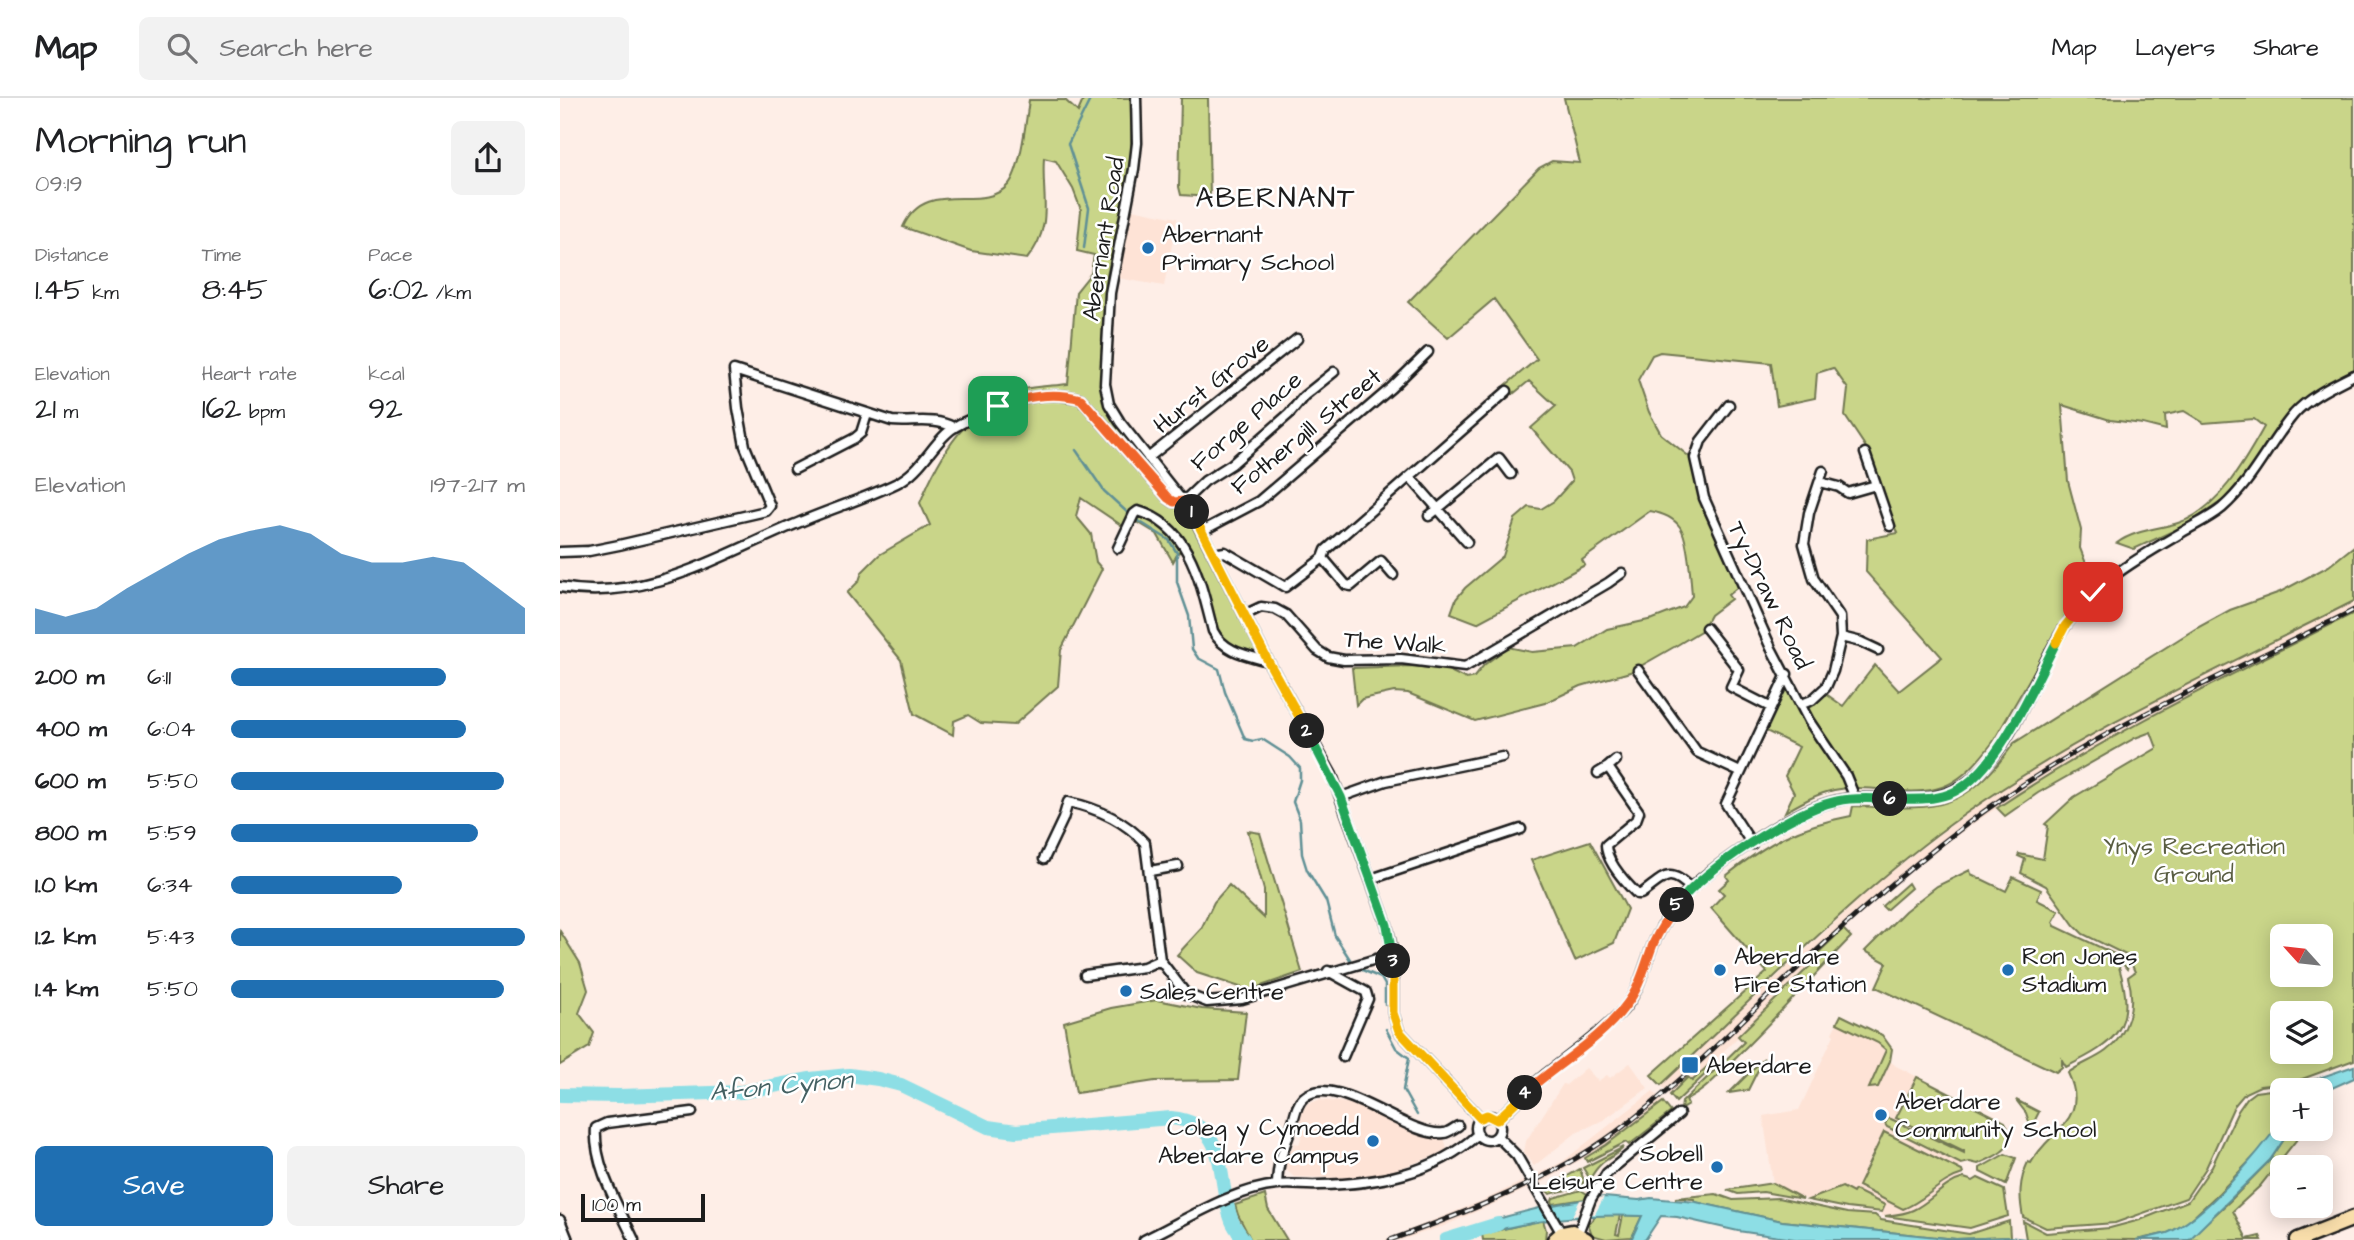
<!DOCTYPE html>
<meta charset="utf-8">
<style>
body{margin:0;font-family:"Architects Daughter",sans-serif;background:#f2f2f2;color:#202124;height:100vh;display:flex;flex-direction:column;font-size:26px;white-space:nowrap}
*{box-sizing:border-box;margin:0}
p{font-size:23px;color:#757577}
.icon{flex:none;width:38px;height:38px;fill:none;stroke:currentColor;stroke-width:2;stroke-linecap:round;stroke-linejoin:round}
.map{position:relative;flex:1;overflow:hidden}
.side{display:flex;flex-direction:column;background:#fff;width:560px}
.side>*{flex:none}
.needle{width:46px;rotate:297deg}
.controls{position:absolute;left:1710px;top:826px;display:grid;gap:14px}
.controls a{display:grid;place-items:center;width:63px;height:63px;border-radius:10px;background:#fff;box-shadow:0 4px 18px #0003;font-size:35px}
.scale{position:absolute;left:21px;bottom:18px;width:124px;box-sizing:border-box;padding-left:7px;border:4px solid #1c1c1c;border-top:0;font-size:19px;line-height:24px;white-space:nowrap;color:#1c1c1c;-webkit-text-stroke:5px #fff;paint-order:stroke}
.pin{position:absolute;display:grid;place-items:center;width:60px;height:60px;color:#fff;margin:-30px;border-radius:14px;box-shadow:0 4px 10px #0006}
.km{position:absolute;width:35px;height:35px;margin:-18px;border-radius:50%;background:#222;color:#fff;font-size:19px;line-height:35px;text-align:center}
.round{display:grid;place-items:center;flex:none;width:74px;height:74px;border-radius:10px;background:#f2f2f2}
.overview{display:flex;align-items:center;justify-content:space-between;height:119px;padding:0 35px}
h1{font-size:38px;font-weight:600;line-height:52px}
.figures{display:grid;grid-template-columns:repeat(3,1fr);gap:10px;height:119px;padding:7px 35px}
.figures div{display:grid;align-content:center}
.figures b{font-size:30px;font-weight:600}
.figures small{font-size:19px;font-weight:400}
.figures p{font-size:19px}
.chart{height:196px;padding:14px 35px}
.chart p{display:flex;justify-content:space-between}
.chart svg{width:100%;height:126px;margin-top:7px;fill:#1f6fb2;opacity:.7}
.cta{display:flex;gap:14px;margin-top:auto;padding:14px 35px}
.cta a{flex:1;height:80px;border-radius:10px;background:#1f6fb2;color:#fff;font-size:28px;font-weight:600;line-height:80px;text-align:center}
.cta a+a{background:#f2f2f2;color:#202124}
ul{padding:0 35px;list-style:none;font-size:23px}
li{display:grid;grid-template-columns:112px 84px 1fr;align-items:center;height:52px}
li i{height:18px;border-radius:9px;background:#1f6fb2}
header{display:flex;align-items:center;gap:42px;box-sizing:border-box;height:98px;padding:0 35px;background:#fff;border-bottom:2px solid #e0e0e0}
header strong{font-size:33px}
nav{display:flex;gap:38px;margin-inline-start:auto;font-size:24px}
.search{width:490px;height:63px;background:#f2f2f2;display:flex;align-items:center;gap:18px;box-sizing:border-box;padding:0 24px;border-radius:10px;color:#757577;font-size:26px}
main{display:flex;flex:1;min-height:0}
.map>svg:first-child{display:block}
</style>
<header>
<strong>Map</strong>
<div class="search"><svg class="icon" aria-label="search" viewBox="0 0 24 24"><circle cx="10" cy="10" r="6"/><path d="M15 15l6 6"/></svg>Search here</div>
<nav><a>Map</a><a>Layers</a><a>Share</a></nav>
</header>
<main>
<section class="side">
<div class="overview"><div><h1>Morning run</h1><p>09:19</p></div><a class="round"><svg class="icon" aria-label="share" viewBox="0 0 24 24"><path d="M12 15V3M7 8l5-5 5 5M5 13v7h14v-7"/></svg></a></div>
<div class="figures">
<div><p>Distance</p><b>1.45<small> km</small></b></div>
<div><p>Time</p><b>8:45</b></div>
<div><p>Pace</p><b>6:02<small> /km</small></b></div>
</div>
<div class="figures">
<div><p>Elevation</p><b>21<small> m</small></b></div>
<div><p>Heart rate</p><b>162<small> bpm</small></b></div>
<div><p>kcal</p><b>92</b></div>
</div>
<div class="chart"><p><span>Elevation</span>197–217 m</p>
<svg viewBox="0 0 160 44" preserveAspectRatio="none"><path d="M0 44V35L10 38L20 35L30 28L40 22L50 16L60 11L70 8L80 6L90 9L100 16L110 19L120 19L130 17L140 19L150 27L160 35V44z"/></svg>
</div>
<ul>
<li><b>200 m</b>6:11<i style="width:73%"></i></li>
<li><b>400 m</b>6:04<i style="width:80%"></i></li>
<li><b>600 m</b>5:50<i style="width:93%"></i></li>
<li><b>800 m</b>5:59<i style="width:84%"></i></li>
<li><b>1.0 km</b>6:34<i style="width:58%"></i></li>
<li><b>1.2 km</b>5:43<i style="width:100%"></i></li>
<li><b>1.4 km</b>5:50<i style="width:93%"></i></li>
</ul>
<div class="cta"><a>Save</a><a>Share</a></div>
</section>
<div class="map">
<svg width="1794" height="1142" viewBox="0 0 1794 1142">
<rect width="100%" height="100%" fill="#feeee7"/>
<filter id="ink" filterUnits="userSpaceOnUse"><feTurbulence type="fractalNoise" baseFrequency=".0143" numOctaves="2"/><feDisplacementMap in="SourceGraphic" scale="14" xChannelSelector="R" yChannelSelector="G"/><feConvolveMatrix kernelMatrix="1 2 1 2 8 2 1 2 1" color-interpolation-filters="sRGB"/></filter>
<g filter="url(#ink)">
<path fill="#fee3d6" d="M572,111L617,120L604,188L558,180Z
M1794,503V515L1573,627L1481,681L1411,727L1347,774L1300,816L1252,862L1254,865L1132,984L1128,980L1110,997L1101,987L1317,785L1403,718L1470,672L1567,616Z
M1281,917L1322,937L1332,951L1330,963L1336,968L1442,1021L1403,1064L1398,1073L1401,1081L1391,1084L1367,1104L1351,1114L1322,1118V1114L1287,1110L1221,1095L1213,1085L1203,1018L1239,1012L1274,937L1272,935Z
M1070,965L1088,990L1045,1021L1016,1035L974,1068L964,1055L966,1043L1003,986L1006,987L1026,970L1038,983L1047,977L1050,980Z
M1093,993L1103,1004L1046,1047L985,1083L884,1128L841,1142H824L924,1102L1002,1064Z
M759,1002L797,1006L807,1012L809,1010L884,1040L887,1050L885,1054L827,1075L787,1080L734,1079L725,1071V1062L735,1045L739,1046L742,1037L738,1036L742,1014L747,1006Z"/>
<path fill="#c9d589" stroke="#727852" stroke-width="2" fill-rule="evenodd" d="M524,0H572L571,67L547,178L541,263V287L545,305L553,323L623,411L700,557L668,547L660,541L627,449L618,455L613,464L597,436L569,419L564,429L521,400L516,418L531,436L536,464L542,471L501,552L498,588L454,627L421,625L408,617L394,623L393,637L354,616L341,562L287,495L299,483L302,474L319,457L370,427L360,405C379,357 408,309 460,292C475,288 493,288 508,286L516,194L531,175L534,157L517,153L521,112L513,91L496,63L484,60C481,98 495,127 467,161L411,153L343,129C366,78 421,117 448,87C461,73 466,22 469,2H505L518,14Z
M621,0H648L650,99L621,97L619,89Z
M1004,0H1794V273L1766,286L1752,295L1665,401L1626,427L1574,451L1557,445C1575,432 1598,431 1618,425C1657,413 1685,363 1704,329L1694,321L1644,325L1624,313L1605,317L1606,332L1583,326L1550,322L1502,307L1508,383L1521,432L1520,450L1534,486L1506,518L1433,644C1400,687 1382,698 1328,692C1311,690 1291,688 1274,692C1256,696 1241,705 1225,714L1234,695L1225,678L1239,649L1204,632L1227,586L1240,614L1266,596L1283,608L1315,567L1339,593L1382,559L1306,474L1307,441L1338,435L1307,351L1285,318L1288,291L1273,270L1257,275L1255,300L1217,308L1211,265L1100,254L1092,257L1078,282L1089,314L1101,336L1131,360L1142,402L1179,488L1168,497L1171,501L1150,517L1142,532L1114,549L1070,574L1021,588L985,605L915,623L848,595L834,594L802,601L796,607L792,570L853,568L888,572L906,581L914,579L924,567L948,549L972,554L1017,550L1047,531L1093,521L1124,509L1132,498C1131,483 1128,440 1120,429C1113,419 1101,415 1090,413L1022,462L1025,467L917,525L891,515L896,501L905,490L943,458L955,421L969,409L981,411L994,403L1012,383L1009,374L971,330L996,308L969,283L953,296L946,287L977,261L934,201L888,240L848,204L979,70L992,63L1020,65Z
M1794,448V503C1662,570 1527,630 1405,716C1294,794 1200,895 1101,987L1091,977L1207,874L1151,810L1164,796L1159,791L1169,782L1166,778C1208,744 1238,728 1291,718L1293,708C1375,711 1403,717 1454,645L1635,531L1670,512L1720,494L1769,468Z
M1794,515V962L1734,984L1700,988L1685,995L1674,1008L1646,1070L1626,1100L1555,1125L1486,1130L1463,1119C1459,1099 1459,1083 1468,1064L1471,1065C1489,1031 1531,1023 1508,975C1520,966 1534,962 1546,953C1569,936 1576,906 1568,879L1575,874L1568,858L1523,836L1514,827L1486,788L1461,775L1465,761L1458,758L1459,756L1483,761L1488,728L1485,726L1514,699L1597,650L1591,634L1575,640L1478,695L1445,718L1437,710C1550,634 1673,576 1794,515ZM1760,838V877H1722V838ZM1760,915V954H1722V915Z
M688,733L700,735L742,874L689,892L637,875L617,857L641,831L654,804L669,787L704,820V792Z
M1030,743L1067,811L1054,845L1015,863L971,762Z
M1410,772L1411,776L1446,793L1453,779L1481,792L1477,802L1499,813L1493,824L1495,828L1565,861L1568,868L1567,871L1562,865L1559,869C1577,929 1557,944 1506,969L1502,962V969L1496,974L1316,889L1327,865L1305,853L1345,813L1377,788Z
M1348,785L1351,790L1326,812L1322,808Z
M1283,831L1291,839C1252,879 1215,921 1175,960C1160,976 1145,993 1126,1002L1128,1007L1121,1011L1122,1004L1184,944L1178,938L1253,865L1251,862Z
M0,833L20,865L28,892L19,915L34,935L29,949L0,967Z
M597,902L642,911L686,914L678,982L595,983L516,995L504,924L551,910Z
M1281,917L1322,937L1332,951L1330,963L1318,989L1309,990L1326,952L1318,945L1277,925Z
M1204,960L1188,992L1169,995Z
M1150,966L1153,969L1116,1004L1110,997L1128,979L1132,983Z
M1357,979L1445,1024C1459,1049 1439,1057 1418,1066L1410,1064L1401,1066L1327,1029L1325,1026L1328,1020L1331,1021L1404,1055V1053L1336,1020Z
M1753,982L1744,992H1722V1022L1703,1049L1659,1095L1626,1126L1608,1135L1576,1142L1466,1141L1463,1123L1486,1135L1550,1130L1580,1122L1628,1103L1651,1070L1678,1013L1687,1000L1695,994L1734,989Z
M1456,1002L1479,1014L1471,1030L1466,1015Z
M1103,1004L1111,1014L1069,1047L1066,1044L1027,1064L1025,1060L1046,1047Z
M1731,1031H1745L1700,1088L1673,1113L1687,1141L1700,1138L1702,1142H1627L1670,1103L1710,1062Z
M1324,1034L1402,1073L1403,1076C1380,1082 1365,1103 1343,1111L1298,1088Z
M1064,1049C1052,1062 1042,1059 1030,1081L1023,1070Z
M1445,1056L1456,1060L1446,1087L1420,1074V1070Z
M1020,1071L1024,1083L1020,1089L990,1096L985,1091Z
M1404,1080L1413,1083L1418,1080L1444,1092L1448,1118L1410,1130L1325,1118C1334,1117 1345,1116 1353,1112C1372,1103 1384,1085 1404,1080Z
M1213,1085L1243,1101L1203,1094L1178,1096L1167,1092Z
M1282,1089L1293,1095L1295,1092L1325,1107L1322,1114L1287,1110L1248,1102Z
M1021,1092L1027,1096L1025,1101L993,1106L992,1103L993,1100Z
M1156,1096L1173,1102L1218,1100L1287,1115L1315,1117L1321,1122L1409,1136L1449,1123L1450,1139L1396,1141L1222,1123L1135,1104L1134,1101L1115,1100Z
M705,1097L708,1111L727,1142H691L678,1117L675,1107Z
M1035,1116L1060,1117L1056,1136L1059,1137L1063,1117L1082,1118L1072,1139L1046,1141L1032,1137L1028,1125L1033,1122Z
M983,1122L986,1132L985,1142H923L922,1136Z"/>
<path fill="#8ddee5" stroke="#609095" stroke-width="2" d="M1794,968V980L1761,995L1760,992H1744L1753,982Z
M1722,1022V1031H1731L1710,1062L1631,1140L1627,1142H1576C1586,1140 1597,1138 1607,1135C1643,1122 1700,1053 1722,1022Z
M1044,1099L1079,1102L1091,1100L1136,1104L1222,1123L1396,1141L1450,1139L1473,1142H1241L1178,1133L1117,1119L1101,1118L1085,1142H1071L1082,1118C1022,1116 979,1121 922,1136L919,1127C960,1113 1001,1104 1044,1099Z"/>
<path fill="#feeee7" d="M1044,1099L1035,1116L1012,1118L1020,1102Z"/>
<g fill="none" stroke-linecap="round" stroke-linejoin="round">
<path stroke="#609095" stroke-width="2.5" d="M524,150L529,110L508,46L531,0
M516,352L544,393L569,416
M577,422L609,442L617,455V484L629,518L632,551L638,560L659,571L665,594L685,641L693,643L702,641L730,659L740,670V682L733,704L740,722L742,756L747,772L766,803L775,838L791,863
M800,871L821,880L825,887V906
M826,931L836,950L849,960L843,992L857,1017"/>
<path stroke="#8ddee5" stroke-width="14" d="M0,997L59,998L182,994L250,981L289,977L318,981L341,987L428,1029L456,1033L611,1020C672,1026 655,1081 672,1123C675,1130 680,1136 684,1142
M886,1142L938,1126"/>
<g stroke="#1c1c1c" stroke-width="13">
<path id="street" d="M576,0L577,45L574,71L550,195L545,286L549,306L560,324L632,415L708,563L772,677L827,827L833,856V915L839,933L920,1020
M1169,307L1141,343L1135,360L1144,400L1211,550L1249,623L1286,678L1295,700
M588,360L737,241
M235,371L295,340L301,335L307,316
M850,379L907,444
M1260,384L1279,389L1288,395L1316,387L1305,355
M1316,387L1330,428
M869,418L939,360L951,376
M642,433L699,403L831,290L868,254
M558,450L574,416L578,413C631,428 641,487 653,533C664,554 686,557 708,563
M0,454L29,453L59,447L206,413L210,408L185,348L178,310L174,272L332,323C353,325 374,319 393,329
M653,456L665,454L725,489L763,460L766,452L947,293
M763,460L786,487L791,488L821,463L833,477
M0,489C84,505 159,458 233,427C267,412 304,401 337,385C359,374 369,352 386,336C394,327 407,323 418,318C451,302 485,291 521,301L608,400L614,404L624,403L645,383L672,366L729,316L744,298L774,274
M684,517L701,509L715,511L726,517L757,552L768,559L784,562L841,561L905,569L1048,485L1062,475
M1146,530L1179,572L1171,589L1210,609
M1281,539L1301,544L1318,552
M1078,572L1137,654L1180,674
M1242,606L1252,602L1266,589L1273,573L1281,539L1280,519L1254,481L1244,446L1249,415L1263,373
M1056,662L1048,669L1079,714L1076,722L1046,747C1046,764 1066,785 1077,796H1081C1103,781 1108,767 1131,791
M1038,675L1048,669
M781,699L826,683L942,659
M1192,746L1166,706L1227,576
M484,761L503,721L508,704C537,710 565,723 585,745L600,862L626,896L647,904L682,901L833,856
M590,773L618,768
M811,781L961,731
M768,873L806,894L808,901L783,959
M525,877L584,869L600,862
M916 1030a12 12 0 1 1 24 0a12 12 0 1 1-24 0Z
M937,1022C953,1007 968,991 985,977C1012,956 1039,937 1063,912C1081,891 1084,866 1095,842C1103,826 1113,810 1124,797C1144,775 1199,738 1226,723C1246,712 1269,702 1293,700C1338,697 1374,712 1413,680C1459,641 1473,575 1506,527C1535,484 1577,461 1621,435C1634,427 1650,420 1662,410C1693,383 1708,347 1734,316C1750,298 1773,288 1794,277
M937,1038L957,1058L1002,1136
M717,1086C718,1060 724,1053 731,1030C735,1020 735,1008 743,1000C775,971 849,1041 884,1035C888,1035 894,1030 898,1028
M0,1122L8,1142
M1018,1135L1031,1101L1047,1075L1119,1016
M74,1142C59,1109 33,1067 36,1030L47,1025L132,1014
M584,1142C624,1123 673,1091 717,1087C731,1085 745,1088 759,1087C816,1086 875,1076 918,1036"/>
</g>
<g stroke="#1c1c1c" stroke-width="19">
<path id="primary" d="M995,1142L1002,1136L1012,1134L1026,1142
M1738,1142L1794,1120"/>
</g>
<use href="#street" stroke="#fff" stroke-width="8"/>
<use href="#primary" stroke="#f9deab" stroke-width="14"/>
<g stroke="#1c1c1c" stroke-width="5">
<path id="rail" d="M830,1142C908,1114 989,1083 1056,1034C1113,992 1162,942 1212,894C1275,835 1338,778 1407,726C1524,637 1663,578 1794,512"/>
</g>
<use href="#rail" stroke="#fff" stroke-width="2.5" stroke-dasharray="8" stroke-linecap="butt"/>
</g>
</g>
<g fill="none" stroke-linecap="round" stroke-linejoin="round" filter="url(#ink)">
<g stroke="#fff" stroke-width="14">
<path id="split-1" d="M438,308C465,299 493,293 521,301L608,400L614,404L624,403L632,414"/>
</g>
<g stroke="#fff" stroke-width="14">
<path id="split-2" d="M632,414L708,563L747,633"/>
</g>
<g stroke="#fff" stroke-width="14">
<path id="split-3" d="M747,633L781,699L827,827L833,863"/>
</g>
<g stroke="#fff" stroke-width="14">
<path id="split-4" d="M833,863V915L839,933L920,1020L927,1017L937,1022L965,995"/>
</g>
<g stroke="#fff" stroke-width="14">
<path id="split-5" d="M965,995C997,965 1039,944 1066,907C1081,888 1085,866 1094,844C1100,831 1108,819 1117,807"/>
</g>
<g stroke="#fff" stroke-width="14">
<path id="split-6" d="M1117,807C1143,772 1233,712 1277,703C1294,699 1312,701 1330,701"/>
</g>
<g stroke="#fff" stroke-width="14">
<path id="split-7" d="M1330,701C1350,701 1370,703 1389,696C1436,679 1473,588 1496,545"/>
</g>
<g stroke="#fff" stroke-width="14">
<path id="split-8" d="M1496,545L1505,528L1533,494"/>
</g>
<use href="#split-1" stroke="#f0652b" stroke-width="9"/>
<use href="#split-2" stroke="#f5b400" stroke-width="9"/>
<use href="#split-3" stroke="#22a559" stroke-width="9"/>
<use href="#split-4" stroke="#f5b400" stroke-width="9"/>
<use href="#split-5" stroke="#f0652b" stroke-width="9"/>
<use href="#split-6" stroke="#22a559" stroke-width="9"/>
<use href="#split-7" stroke="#22a559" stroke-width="9"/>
<use href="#split-8" stroke="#f5b400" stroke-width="9"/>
</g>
<g fill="#1f6fb2" stroke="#fff" stroke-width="2.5">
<circle cx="588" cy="150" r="7"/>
<circle cx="1160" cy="872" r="7"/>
<circle cx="1448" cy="872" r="7"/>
<circle cx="566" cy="893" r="7"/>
<rect x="1121" y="958" width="18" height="18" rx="3.5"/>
<circle cx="1321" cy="1017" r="7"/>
<circle cx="813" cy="1043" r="7"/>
<circle cx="1157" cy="1069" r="7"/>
</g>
<g text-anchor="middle" stroke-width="5" stroke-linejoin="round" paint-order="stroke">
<g font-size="24" fill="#1c1c1c" stroke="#fff" text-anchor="start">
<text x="602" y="144">Abernant<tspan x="602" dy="28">Primary School</tspan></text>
<text x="1174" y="866">Aberdare<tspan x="1174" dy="28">Fire Station</tspan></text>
<text x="1462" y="866">Ron Jones<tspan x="1462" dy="28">Stadium</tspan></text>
<text x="580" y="901">Sales Centre</text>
<text x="1146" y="975">Aberdare</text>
<text x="1335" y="1011">Aberdare<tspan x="1335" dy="28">Community School</tspan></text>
<text x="799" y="1037" text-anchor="end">Coleg y Cymoedd<tspan x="799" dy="28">Aberdare Campus</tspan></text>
<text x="1143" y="1063" text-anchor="end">Sobell<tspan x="1143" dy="28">Leisure Centre</tspan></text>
</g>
<g font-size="24" fill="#1c1c1c" stroke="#fff">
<text transform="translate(543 141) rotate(-81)" y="8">Abernant Road</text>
<text transform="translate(651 286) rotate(-39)" y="8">Hurst Grove</text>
<text transform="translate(686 323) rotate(-41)" y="8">Forge Place</text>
<text transform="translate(746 333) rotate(-39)" y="8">Fothergill Street</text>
<text transform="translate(1210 497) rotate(64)" y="8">Ty-Draw Road</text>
<text transform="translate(835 544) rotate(4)" y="8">The Walk</text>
</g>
<g font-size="24" fill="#595d42" stroke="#fff">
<text x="1634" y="756">Ynys Recreation<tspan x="1634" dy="28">Ground</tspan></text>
</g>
<g font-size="26" font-style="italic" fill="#446062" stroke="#fff">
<text transform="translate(221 987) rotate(-5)" y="9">Afon Cynon</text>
</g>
<g font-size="28" letter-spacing="2" fill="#1c1c1c" stroke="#fff">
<text x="716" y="109">ABERNANT</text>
</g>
</g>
</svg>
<div class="controls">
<a><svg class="needle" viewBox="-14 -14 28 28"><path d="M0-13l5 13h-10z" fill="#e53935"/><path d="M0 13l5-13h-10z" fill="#757577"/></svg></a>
<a><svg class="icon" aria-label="layers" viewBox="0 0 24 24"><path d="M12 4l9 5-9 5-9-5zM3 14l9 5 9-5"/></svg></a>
<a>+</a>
<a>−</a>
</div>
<div class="scale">100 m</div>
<div class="pin" style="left:438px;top:308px;background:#1e9e55"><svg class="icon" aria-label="arrive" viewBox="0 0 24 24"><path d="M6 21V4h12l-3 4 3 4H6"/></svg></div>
<div class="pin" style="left:1533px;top:494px;background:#d93025"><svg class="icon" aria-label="check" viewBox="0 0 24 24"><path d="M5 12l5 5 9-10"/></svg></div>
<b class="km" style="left:632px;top:414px">1</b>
<b class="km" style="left:747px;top:633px">2</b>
<b class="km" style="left:833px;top:863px">3</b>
<b class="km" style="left:965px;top:995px">4</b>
<b class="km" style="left:1117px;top:807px">5</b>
<b class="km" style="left:1330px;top:701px">6</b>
</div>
</main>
